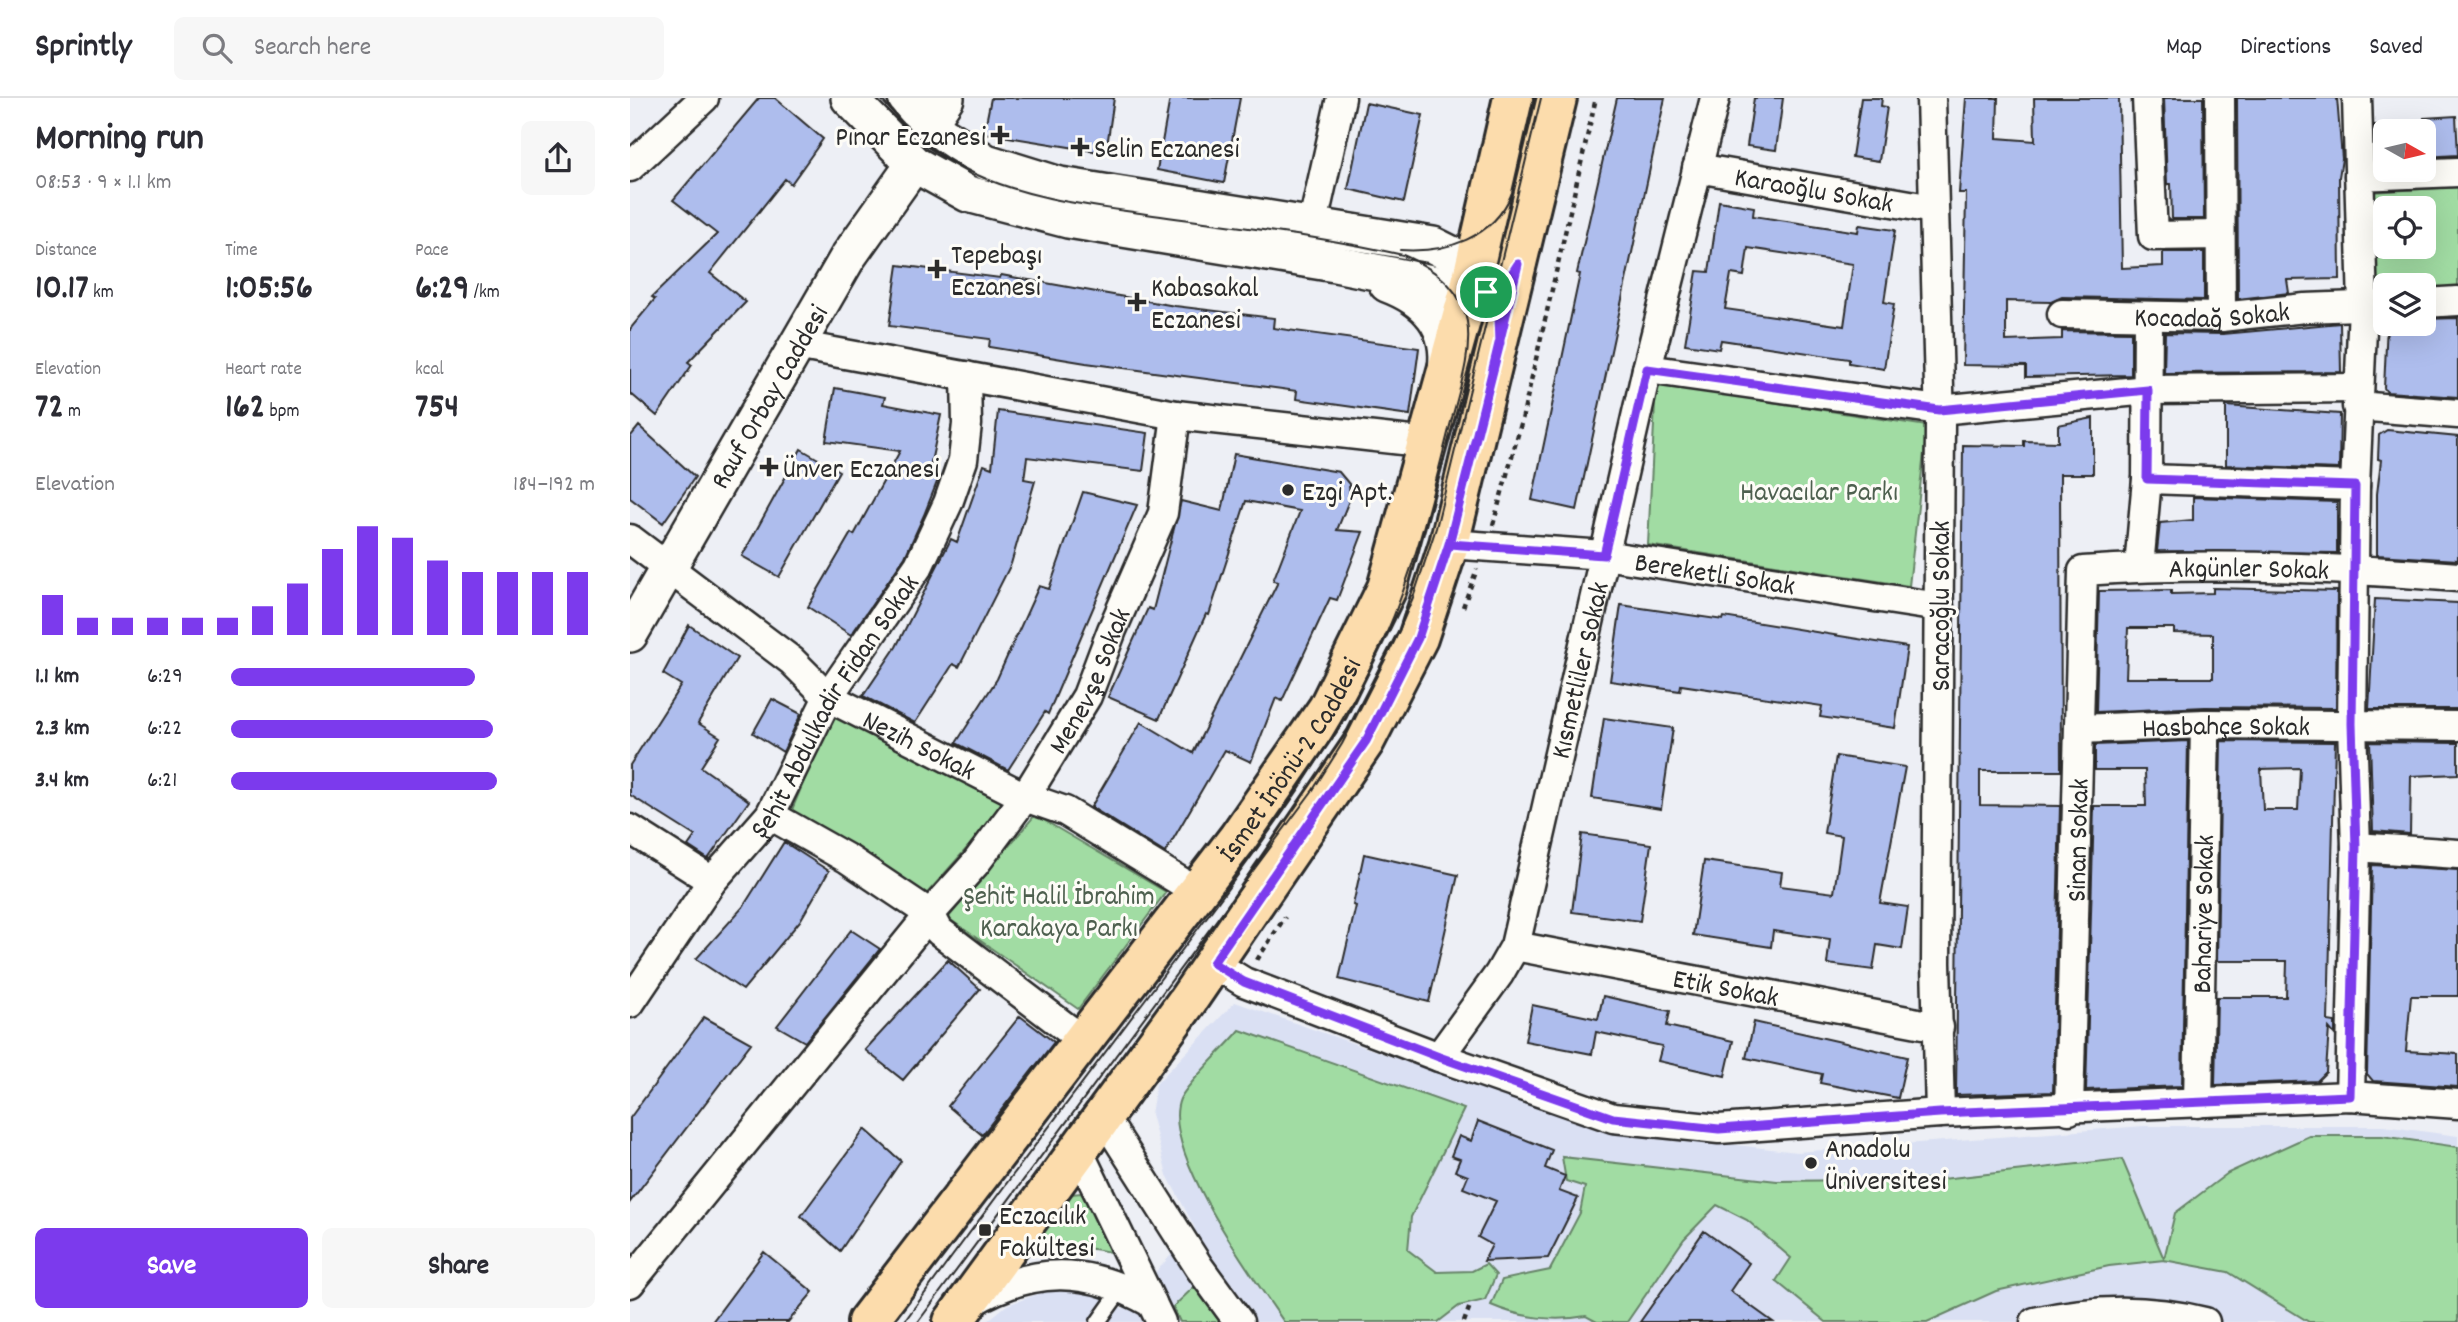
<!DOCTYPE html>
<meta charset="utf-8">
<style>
body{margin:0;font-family:Dekko,sans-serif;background:#f7f7f7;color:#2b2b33;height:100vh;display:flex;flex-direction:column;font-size:26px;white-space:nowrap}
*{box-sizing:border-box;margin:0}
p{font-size:23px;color:#7c7c81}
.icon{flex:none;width:38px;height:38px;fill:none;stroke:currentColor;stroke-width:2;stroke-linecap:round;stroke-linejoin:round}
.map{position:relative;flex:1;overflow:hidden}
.details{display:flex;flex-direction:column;background:#fff;width:630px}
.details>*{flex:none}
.needle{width:46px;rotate:98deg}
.fabs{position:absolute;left:1743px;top:21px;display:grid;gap:14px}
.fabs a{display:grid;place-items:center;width:63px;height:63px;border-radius:10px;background:#fff;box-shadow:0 7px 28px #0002;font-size:35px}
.pin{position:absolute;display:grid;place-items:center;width:60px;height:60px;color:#fff;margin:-30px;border:4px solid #fff;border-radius:50%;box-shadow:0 2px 7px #0007}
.round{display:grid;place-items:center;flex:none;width:74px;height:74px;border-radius:10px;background:#f7f7f7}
.overview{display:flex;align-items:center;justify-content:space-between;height:119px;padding:0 35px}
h1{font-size:38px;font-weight:700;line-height:52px}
.stats{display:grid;grid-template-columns:repeat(3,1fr);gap:10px;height:119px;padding:7px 35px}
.stats div{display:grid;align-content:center}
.stats b{font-size:35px;font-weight:700}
.stats small{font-size:19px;font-weight:400}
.stats p{font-size:19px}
.chart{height:196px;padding:14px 35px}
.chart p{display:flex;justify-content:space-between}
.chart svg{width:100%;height:126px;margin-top:7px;stroke:#7c3aed;stroke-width:6}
.cta{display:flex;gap:14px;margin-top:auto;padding:14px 35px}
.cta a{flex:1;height:80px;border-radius:10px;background:#7c3aed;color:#fff;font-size:28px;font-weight:700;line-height:80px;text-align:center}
.cta a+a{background:#f7f7f7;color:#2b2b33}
ul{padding:0 35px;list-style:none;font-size:23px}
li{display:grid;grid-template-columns:112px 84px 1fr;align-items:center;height:52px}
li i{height:18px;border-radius:9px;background:#7c3aed}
header{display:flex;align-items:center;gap:42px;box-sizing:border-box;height:98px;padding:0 35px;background:#fff;border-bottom:2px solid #e1e1e2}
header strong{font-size:33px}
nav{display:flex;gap:38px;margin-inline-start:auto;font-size:24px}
.search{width:490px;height:63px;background:#f7f7f7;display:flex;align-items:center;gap:18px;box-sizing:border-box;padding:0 24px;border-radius:10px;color:#7c7c81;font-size:26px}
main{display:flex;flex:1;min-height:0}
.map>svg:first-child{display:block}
</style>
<header>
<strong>Sprintly</strong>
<div class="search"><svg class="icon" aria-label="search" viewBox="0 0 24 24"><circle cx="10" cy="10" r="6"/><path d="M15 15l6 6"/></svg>Search here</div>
<nav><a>Map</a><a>Directions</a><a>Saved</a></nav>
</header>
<main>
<section class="details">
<div class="overview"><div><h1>Morning run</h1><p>08:53 · 9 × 1.1 km</p></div><a class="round"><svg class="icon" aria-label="share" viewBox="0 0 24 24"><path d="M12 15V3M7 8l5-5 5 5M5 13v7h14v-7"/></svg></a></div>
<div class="stats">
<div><p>Distance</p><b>10.17<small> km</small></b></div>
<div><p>Time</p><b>1:05:56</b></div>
<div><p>Pace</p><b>6:29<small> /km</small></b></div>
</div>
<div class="stats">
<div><p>Elevation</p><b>72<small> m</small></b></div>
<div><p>Heart rate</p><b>162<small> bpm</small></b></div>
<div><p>kcal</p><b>754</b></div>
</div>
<div class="chart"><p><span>Elevation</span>184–192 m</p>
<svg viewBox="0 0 160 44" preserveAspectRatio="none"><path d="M5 44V30M15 44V38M25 44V38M35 44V38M45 44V38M55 44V38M65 44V34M75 44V26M85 44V14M95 44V6M105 44V10M115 44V18M125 44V22M135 44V22M145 44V22M155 44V22"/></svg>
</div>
<ul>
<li><b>1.1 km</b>6:29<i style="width:67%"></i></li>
<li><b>2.3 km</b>6:22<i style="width:72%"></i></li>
<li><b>3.4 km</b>6:21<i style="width:73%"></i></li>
</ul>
<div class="cta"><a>Save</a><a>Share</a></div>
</section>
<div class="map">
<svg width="1828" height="1224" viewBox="0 0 1828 1224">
<rect width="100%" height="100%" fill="#edeff5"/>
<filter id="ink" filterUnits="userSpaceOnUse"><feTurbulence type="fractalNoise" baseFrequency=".0143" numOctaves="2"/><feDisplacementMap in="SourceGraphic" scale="14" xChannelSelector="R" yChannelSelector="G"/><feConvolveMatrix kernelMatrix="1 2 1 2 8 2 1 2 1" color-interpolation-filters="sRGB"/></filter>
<g filter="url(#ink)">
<path fill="#dae0f3" d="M605,904L969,1031L1167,1054L1514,1028H1753L1828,1038V1224H356L377,1207L434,1187L465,1190L493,1211L565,1130L537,1077L521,1016L526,986Z"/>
<path fill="#a1dca3" stroke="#668467" stroke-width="2" fill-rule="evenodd" d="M1828,89V190L1755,187V192H1738L1739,94ZM1755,110H1794V149H1755Z
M1026,286L1297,328L1279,488L1018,447Z
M202,616L376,706L292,801L156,726Z
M405,717L536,794L448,911L318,820Z
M610,932L834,1011L781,1119L778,1152L807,1174L842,1173L856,1166L866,1177L855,1202L829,1208L808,1224H654C625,1182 529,1051 550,1001C558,984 597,948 610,932Z
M1679,1038H1752L1828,1049V1224H1679L1598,1174L1534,1162L1479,1168L1366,1193L1297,1224H1196L1146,1183L1161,1160L1117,1122L1087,1107L1054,1141L997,1224H967L956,1218C925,1224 891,1220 861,1207L872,1182L920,1172L950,1115L955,1089L936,1083L932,1059L1147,1083L1312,1081L1492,1061L1534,1161L1545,1115L1598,1075Z
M451,1095L485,1155C453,1148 427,1147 394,1154L441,1096Z
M564,1189L590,1224H550L543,1209Z"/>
<path fill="#aebded" stroke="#2b2b2b" stroke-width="2" fill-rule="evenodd" d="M129,0H145L193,41L161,86L155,81L80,175L116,204L58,264L62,267L27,318L0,295V231L25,201L22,199L87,136L43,102Z
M361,0H484L476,55L354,35Z
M540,0H610L594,85L527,72Z
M987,0H1035L947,412L902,402L950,176L947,175Z
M1124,0H1153L1146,52L1117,48Z
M1231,0H1252L1251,8L1257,9L1249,63L1222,59Z
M1336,0H1368L1367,40L1405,43L1404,0H1489L1492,170L1533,168V154H1574V202L1432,199L1421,204L1376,203V243L1432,241V233L1501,234V277L1396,279V268L1333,267L1336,95H1329Z
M1534,0H1573L1574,121H1542L1541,86H1537Z
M1607,0H1707L1712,61L1709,79L1710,181L1657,182L1659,195L1608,201Z
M736,5L793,17L774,104L718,91Z
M1826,18L1828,57L1794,59V20Z
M1744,27H1755V60H1745Z
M1089,103L1124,109L1123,118L1228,134L1229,127L1265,132L1254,204L1264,206L1254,271L1219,265V261L1091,242L1089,251L1055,246L1067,173L1079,174ZM1118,150L1223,166L1214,228L1095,211L1101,176L1114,178Z
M268,167L370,180L371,177L545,208L644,220L643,230L789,250L780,317L666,301L667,293L456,265L359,249L360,241L259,228Z
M1828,220V299L1757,294L1754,290L1757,226H1794V221Z
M1710,225L1711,274L1534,275L1535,235L1593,236Z
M205,290L255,299L253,306L311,317L299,374L309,379L294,417L275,459L221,537L178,509L221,435L224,437L270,353L196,343Z
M1596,308L1710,316L1709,371L1596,367Z
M368,313L518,335L513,373L397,359L394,381L405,383L381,466L329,569L323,566L285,625L233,598L266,549L321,441L327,444L354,367L362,370Z
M1463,320V376H1430L1431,673H1350V707L1430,708L1423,994L1326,997L1333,347L1394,348V343L1428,344V327Z
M9,328L65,379L33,425L0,400V339Z
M1757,332L1828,339V462L1747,457V396L1751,362L1748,361L1749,337Z
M171,351L209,373L149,479L112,458Z
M604,356L709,374L719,386L720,400L707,432L733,434L707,502L700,500L652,603L646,600L621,664L595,652L535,755L461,709L511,624L563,655L648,484L643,483L670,413L616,403L579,517L576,516L529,621L478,599L518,510L523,512L551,403L592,413Z
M453,394L507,407L418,616L415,614L378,672L326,645L367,581L409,488L419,491Z
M1563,399L1707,404V455L1527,453L1530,425L1563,422Z
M1583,490L1707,493L1706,610L1575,609L1466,614L1469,493L1541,492V496L1583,495ZM1498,530H1544V535L1583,536V580H1496Z
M1745,501L1828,505V611H1739Z
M991,507L1093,522L1094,519L1277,549L1265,630L1190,619L1192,608L1051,587L1050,593L980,583Z
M59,527L107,560L68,625L90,639L71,669L119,703L78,761L58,748L65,738L0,697V667L51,587L33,576Z
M142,601L171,616L153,654L123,635Z
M974,620L1043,630L1031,711L962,700Z
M1558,643L1552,988L1456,992L1464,708H1516L1515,672H1465V647Z
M1591,643L1705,644L1698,923L1705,924V937L1699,930L1696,974L1687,983L1585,987L1587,899H1656L1657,863H1587ZM1670,670L1668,712H1633L1631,671Z
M1740,644L1828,645V676L1781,678L1780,736L1743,733Z
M1206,658L1275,669L1250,805L1278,809L1272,851L1247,847L1243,872L1197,866L1200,841L1143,833L1141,849L1063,837L1074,763L1152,774L1150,788L1204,795L1212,738L1194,735Z
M952,736L1021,746L1010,823L942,814Z
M154,744L199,773L170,823L113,892L66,861L113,809Z
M734,756L828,777L799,904L709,881L726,808L723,807Z
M1742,767L1828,772V898H1781L1776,953L1828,956V989L1743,983L1737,976Z
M221,832L250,851L175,944L147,928Z
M318,862L350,891L273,982L235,952Z
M973,898L1040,913L1037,928L1103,943L1095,978L1028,963L1032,948L966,934L962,956L895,943L902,907L968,921Z
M390,918L424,944L352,1037L318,1008Z
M74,919L121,945L0,1104V1020Z
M1124,924L1277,959L1268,1000L1190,985L1192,976L1116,960Z
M848,1023L922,1052L915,1070L935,1078L929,1093L948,1100L918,1160L854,1163L862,1147L848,1139L866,1103L833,1090L838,1078L825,1073L830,1061L821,1058L829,1038L841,1043Z
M235,1031L271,1063L210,1153L171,1118Z
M1074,1133L1119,1165L1100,1193L1143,1224H1010Z
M134,1154L183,1194L158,1224H82Z"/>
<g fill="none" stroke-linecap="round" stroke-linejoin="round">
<g stroke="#2b2b2b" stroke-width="19">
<path id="service" d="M468,1224L493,1189"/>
</g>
<g stroke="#2b2b2b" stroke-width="33">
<g id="minor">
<path d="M1301,0L1310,326L1306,865L1310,1015"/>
<path d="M1517,0L1523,138L1590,137"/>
<path d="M1590,0L1591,219"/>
<path d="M0,69L74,0"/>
<path id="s1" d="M1067,70L1303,111"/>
<path d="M1729,78L1828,74"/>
<path d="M683,125L711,0"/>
<path d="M1794,205L1828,203"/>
<path id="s2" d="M1432,216L1591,219L1675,210L1755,207"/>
<path d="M166,247L546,317L799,345"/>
<path d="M1017,271L1309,312L1518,292L1728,290"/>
<path d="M1727,308L1828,316"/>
<path d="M1517,381L1725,388"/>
<path id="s3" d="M0,441L162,563L198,599L395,699L435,713L566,793"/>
<path id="s4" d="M819,446L974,457L1309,509"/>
<path d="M1509,469L1517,381L1518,218"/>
<path id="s5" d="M1449,631L1575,626L1828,628"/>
<path d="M140,717L218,761L300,816L309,833L451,941"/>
<path d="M0,731L82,783"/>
<path d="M1726,749L1828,756"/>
<path id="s6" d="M885,848L1309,929"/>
<path d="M583,865L614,884L809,959L983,1020L1089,1031L1310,1015L1720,998L1828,1006"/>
<path id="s7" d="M0,905L82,783L140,717L198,599L289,467L318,405L333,362L337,326L336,278"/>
<path id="s8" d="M809,959L869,876L885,848L1017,271L1085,0"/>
<path d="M1720,998L1726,749L1722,626L1725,388L1733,209L1727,0"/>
<path id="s9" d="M1568,1005L1575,626"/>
<path id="s10" d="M1439,1012L1453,473C1578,464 1704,469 1828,479"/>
<path d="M473,1018L569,1169L609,1224"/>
<path d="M448,1052L531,1224"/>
<path id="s11" d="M0,1185L300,816L345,766L395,699L457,598L482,532L533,415L546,317"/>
<path d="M340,1205C404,1167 458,1169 522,1205"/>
<path d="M1405,1224C1461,1211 1519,1210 1575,1224"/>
</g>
</g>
<g stroke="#2b2b2b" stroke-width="40">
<g id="tertiary">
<path d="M219,0L284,66L338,96L438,122L705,166L847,194C870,195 878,185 888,166"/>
<path d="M276,0L298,27L356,64L430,87L803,147L829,160L858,196"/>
<path d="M298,27L316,0"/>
<path d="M757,186C797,201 822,228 816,272"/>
<path id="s12" d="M0,536L218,159L284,66"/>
</g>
</g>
<g stroke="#2b2b2b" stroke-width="44">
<g id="primary">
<path id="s13" d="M237,1224L608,740L698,610L757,490L839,193L883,0"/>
<path d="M323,1224L558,902L735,643L788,540L819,446L927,0"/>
</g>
</g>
<path stroke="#2b2b2b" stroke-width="4.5" stroke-dasharray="5 5" stroke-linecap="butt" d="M863,427L892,322L966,0
M833,509L847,471
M627,862L655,819
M834,1224L841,1205"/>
<use href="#service" stroke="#fdfcf7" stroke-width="14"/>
<use href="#minor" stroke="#fdfcf7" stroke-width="28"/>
<use href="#tertiary" stroke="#fdfcf7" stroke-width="35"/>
<use href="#primary" stroke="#fcdcac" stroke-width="38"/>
<path stroke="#2b2b2b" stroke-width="2" d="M250,0C276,31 309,59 345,76C397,100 455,107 510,115C598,128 687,137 773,157C868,198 837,260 817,339C800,407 783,475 755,539C704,652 629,749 555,848C462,973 366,1097 274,1224
M770,152C816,155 863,141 882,95
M288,1224L683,692L712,646L764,544L784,497L806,430L911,0"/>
</g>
</g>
<g fill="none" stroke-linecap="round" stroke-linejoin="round" filter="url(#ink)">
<g stroke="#fff" stroke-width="14">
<path id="route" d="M856,194L869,218L870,245L819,446L788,540L736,643L583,865L614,884L809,959L983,1020L1089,1031L1310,1015L1720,998L1726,749L1722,626L1725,388L1517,381L1518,292L1309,312L1017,271L974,457L819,446C843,353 866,260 888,166L874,188L856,194"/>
</g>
<use href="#route" stroke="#7c3aed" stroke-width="9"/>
</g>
<g fill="#2b2b2b" stroke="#fdfcf7" stroke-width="2.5">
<path d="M366.5 26.5h7v7h7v7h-7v7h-7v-7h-7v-7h7z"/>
<path d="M446.5 38.5h7v7h7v7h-7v7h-7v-7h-7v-7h7z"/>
<path d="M303.5 160.5h7v7h7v7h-7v7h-7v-7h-7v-7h7z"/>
<path d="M503.5 193.5h7v7h7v7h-7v7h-7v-7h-7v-7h7z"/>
<path d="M135.5 358.5h7v7h7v7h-7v7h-7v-7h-7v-7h7z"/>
<circle cx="658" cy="392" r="7"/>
<circle cx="1181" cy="1065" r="7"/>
<rect x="348" y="1125" width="14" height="14" rx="3.5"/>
</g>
<g text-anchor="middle" stroke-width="6" stroke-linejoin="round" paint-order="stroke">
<g font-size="28" fill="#2b2b2b" stroke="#fdfcf7" text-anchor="start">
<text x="356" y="47" text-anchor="end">Pınar Eczanesi</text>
<text x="464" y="59">Selin Eczanesi</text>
<text x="321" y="165">Tepebaşı<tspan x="321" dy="32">Eczanesi</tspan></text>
<text x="521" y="198">Kabasakal<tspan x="521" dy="32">Eczanesi</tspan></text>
<text x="153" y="379">Ünver Eczanesi</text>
<text x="672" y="402">Ezgi Apt.</text>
<text x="1195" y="1059">Anadolu<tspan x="1195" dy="32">Üniversitesi</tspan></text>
<text x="369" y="1126">Eczacılık<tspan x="369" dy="32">Fakültesi</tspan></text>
</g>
<g font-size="28" fill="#2b2b2b" stroke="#fdfcf7">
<text dy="10" stroke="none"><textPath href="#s1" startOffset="119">Karaoğlu Sokak</textPath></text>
<text dy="10" stroke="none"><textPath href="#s2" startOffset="150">Kocadağ Sokak</textPath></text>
<text dy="10" stroke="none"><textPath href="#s12" startOffset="275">Rauf Orbay Caddesi</textPath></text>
<text dy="10" stroke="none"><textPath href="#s10" startOffset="705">Akgünler Sokak</textPath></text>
<text dy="10" stroke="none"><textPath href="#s4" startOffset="268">Bereketli Sokak</textPath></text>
<text transform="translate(1309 508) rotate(-90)" y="10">Saracoğlu Sokak</text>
<text dy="10" stroke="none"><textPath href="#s8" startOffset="418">Kısmetliler Sokak</textPath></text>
<text dy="10" stroke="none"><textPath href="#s11" startOffset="760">Menevşe Sokak</textPath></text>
<text dy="10" stroke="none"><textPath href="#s7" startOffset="362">Şehit Abdulkadir Fidan Sokak</textPath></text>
<text dy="10" stroke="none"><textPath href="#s5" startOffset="147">Hasbahçe Sokak</textPath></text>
<text dy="10" stroke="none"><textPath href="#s3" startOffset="357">Nezih Sokak</textPath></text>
<text dy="10" stroke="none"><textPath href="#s13" startOffset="704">İsmet İnönü-2 Caddesi</textPath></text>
<text dy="10" stroke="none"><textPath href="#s10" startOffset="270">Sinan Sokak</textPath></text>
<text dy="10" stroke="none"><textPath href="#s9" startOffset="189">Bahariye Sokak</textPath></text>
<text dy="10" stroke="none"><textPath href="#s6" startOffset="215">Etik Sokak</textPath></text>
</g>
<g font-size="28" fill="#4e604f" stroke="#fdfcf7">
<text x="1189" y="402">Havacılar Parkı</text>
<text x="429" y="806">Şehit Halil İbrahim<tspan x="429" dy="32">Karakaya Parkı</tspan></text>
</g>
</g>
</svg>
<div class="fabs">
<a><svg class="needle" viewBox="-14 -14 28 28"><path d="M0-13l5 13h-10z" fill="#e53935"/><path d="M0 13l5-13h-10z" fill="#7c7c81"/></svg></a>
<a><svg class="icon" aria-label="locate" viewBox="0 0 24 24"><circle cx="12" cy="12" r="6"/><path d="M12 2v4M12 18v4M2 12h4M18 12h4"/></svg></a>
<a><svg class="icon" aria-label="layers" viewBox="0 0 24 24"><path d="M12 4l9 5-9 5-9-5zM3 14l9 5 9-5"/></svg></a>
</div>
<div class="pin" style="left:856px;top:194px;background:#1e9e55"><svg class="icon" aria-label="arrive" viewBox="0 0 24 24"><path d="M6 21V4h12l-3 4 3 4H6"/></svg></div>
</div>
</main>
